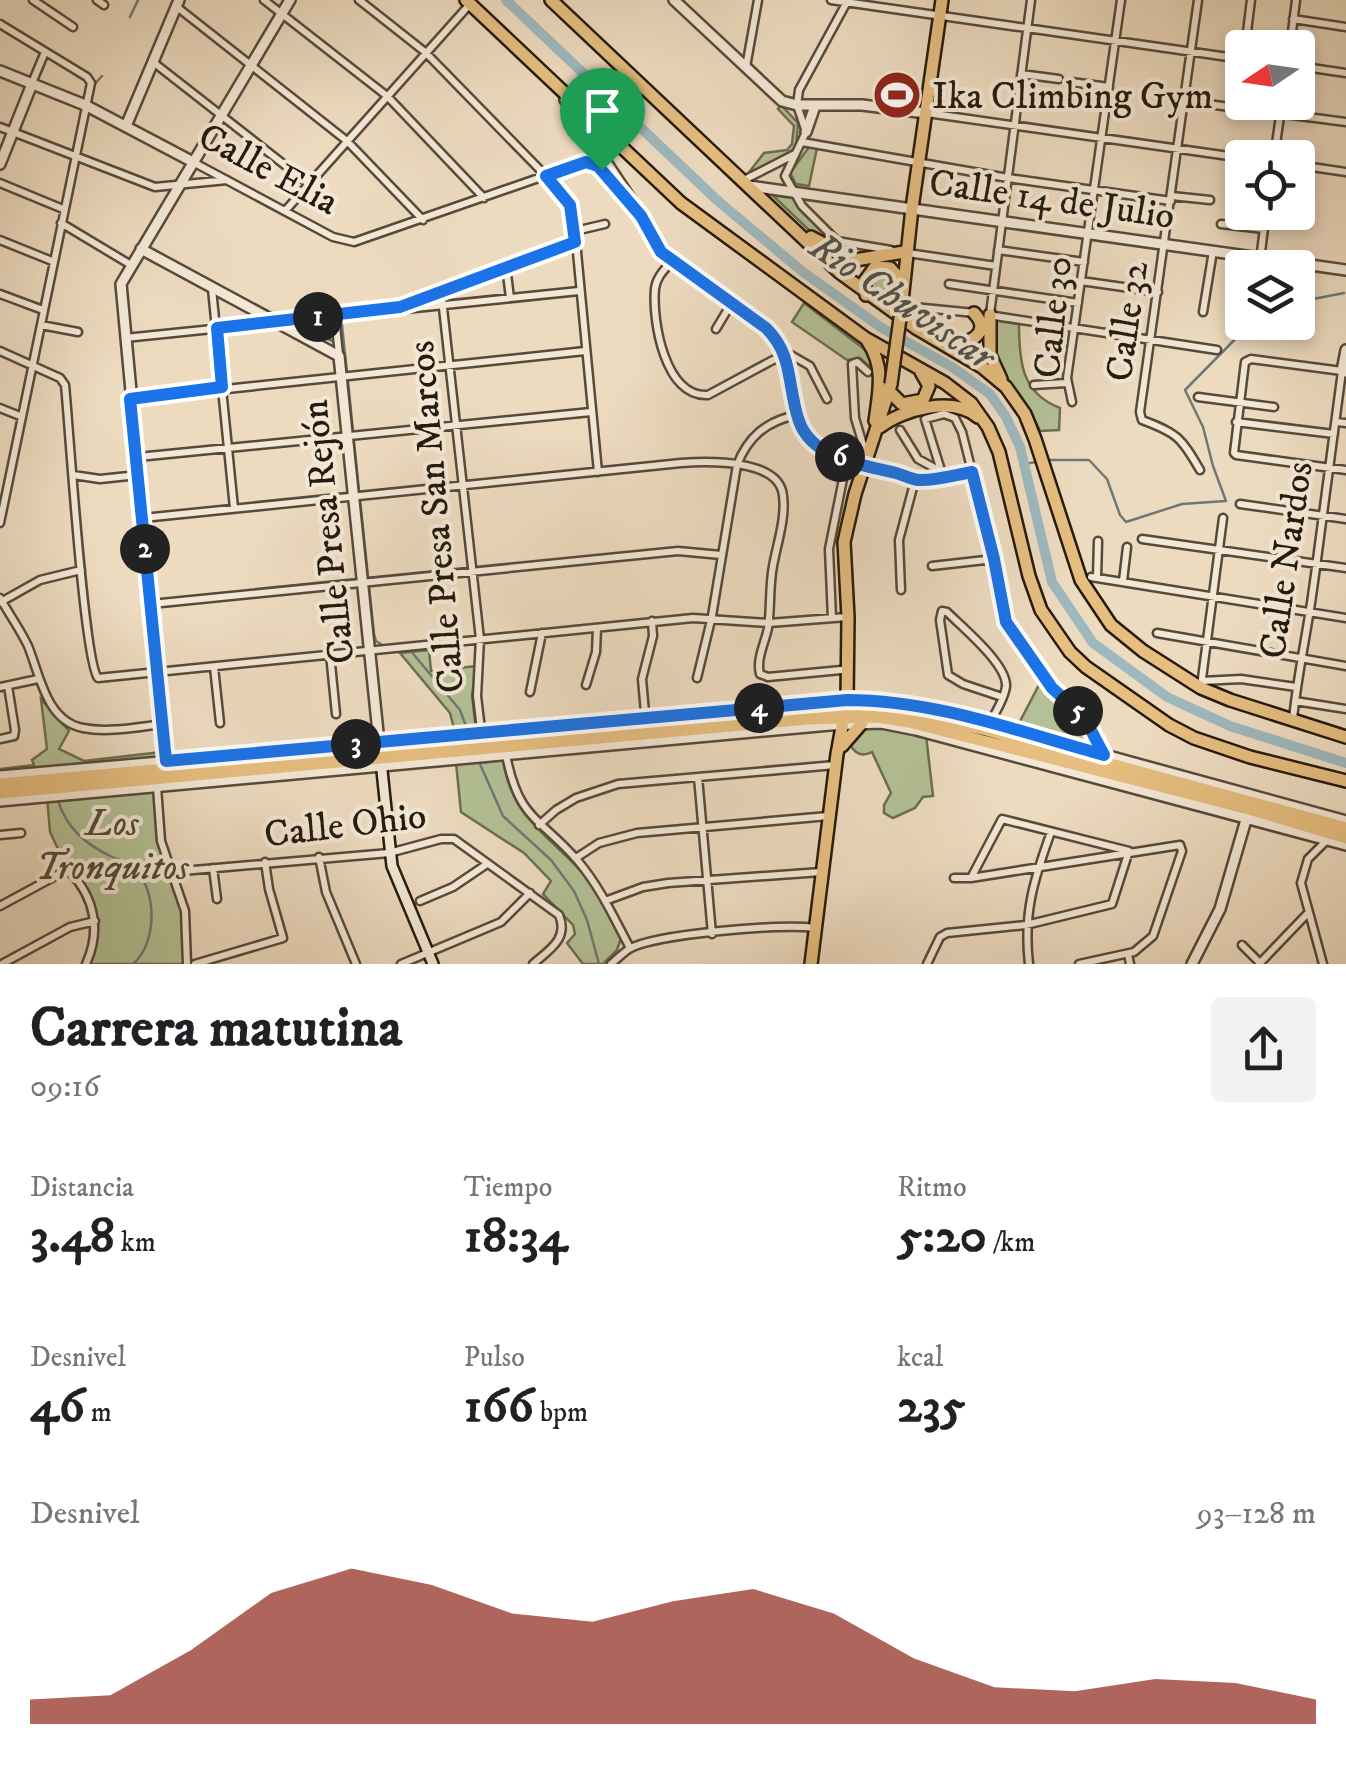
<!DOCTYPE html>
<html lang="es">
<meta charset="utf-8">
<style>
body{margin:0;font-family:"IM FELL DW Pica",serif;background:#f2f2f2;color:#202124;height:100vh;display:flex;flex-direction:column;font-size:38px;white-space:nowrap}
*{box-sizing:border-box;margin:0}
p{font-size:32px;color:#757577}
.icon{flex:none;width:55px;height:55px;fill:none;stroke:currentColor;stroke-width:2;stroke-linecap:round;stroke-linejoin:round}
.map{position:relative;height:964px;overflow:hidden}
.side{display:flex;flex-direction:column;background:#fff;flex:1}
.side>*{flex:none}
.needle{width:65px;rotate:257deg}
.buttons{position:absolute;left:1225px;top:30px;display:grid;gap:20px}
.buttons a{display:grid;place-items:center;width:90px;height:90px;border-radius:10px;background:#fff;box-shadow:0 5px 15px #0003;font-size:50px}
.pin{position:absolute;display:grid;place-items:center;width:85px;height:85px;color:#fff;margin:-102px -42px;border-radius:50% 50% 50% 0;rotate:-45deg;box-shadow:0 0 10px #0007}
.pin .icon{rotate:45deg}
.km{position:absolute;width:50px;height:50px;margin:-25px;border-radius:50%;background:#222;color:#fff;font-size:28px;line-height:50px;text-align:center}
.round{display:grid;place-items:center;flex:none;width:105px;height:105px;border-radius:10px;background:#f2f2f2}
.overview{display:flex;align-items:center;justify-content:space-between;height:170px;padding:0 30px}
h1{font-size:55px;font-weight:700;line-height:75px}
.metrics{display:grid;grid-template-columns:repeat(3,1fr);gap:15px;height:170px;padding:10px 30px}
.metrics div{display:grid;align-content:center}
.metrics b{font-size:50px;font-weight:700}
.metrics small{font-size:28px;font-weight:400}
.metrics p{font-size:28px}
.chart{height:280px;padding:20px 30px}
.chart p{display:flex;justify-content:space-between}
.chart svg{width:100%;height:180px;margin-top:10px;fill:#8f2418;opacity:.7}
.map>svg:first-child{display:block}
</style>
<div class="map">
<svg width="1346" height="964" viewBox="0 0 1346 964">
<rect width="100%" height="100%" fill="#eddbc0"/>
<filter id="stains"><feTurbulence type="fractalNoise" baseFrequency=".002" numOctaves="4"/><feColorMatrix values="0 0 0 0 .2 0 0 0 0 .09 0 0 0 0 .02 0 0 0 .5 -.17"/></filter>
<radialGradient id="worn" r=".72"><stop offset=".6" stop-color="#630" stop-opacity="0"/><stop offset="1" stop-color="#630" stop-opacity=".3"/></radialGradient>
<path fill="#b4c196" stroke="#6c6e52" stroke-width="2.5" d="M781,105L798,123L796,148L757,171H750L764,153L787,150L792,144L794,126L778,109Z
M809,147L817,148L809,186L796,184L790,173Z
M767,190L794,194L834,242L848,252L812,233Z
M882,269L895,279L890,308L874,297L867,281L869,276Z
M804,303L868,352L876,372L860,358L847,360L792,322Z
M331,320L334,342L299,324L300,322Z
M994,320L1019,323C1019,361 1021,393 1060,408L1059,430L1040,431C1030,405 998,373 994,353C993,343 994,331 994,320Z
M429,650L431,671L477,666L472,695L476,730L455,732L450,713L400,653Z
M1041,681L1056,700L1083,718L1097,749L1017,727Z
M41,699L69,731L59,749L84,761L162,752V758L0,773V769L34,765L32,760L47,749Z
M876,726L926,735L933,796L923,797L915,808L893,818L884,813V805L891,793L872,752C862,757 856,754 850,745L860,730Z
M503,759C512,821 550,834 586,877C600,894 610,918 621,938L617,950L603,964H583L567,943L575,934L573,925L543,894L551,881L524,853L461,812L456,763Z
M157,788L160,830L189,925V964H86L90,959C93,915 95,896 60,869L65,864L50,832L47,797Z"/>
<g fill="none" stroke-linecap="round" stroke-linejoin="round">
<path stroke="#6e7977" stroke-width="2.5" d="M130,17L138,0
M93,86L102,76
M1298,302L1344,293
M341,316L347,373
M348,381L359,492
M1049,460H1089L1107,479L1120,515L1126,522L1182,504L1226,501L1213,466L1203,427L1185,390L1252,322
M1025,464L1036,462
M360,500L374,634L376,641L384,646
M410,650L460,710L467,729
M480,764L503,816L551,860L574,891L587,920L599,964
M58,801C67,828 84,843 110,856C116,859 125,861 131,866C158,886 158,943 133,964"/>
<path stroke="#9eb8be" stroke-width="10" d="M506,0L718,201L803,272L882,328L952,367L990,394L1006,417L1020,447L1052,582L1093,643L1167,697L1230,726L1346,763"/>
<g stroke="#574a3a" stroke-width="11">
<path id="minor" d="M33,0L73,27
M97,0L104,5
M264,0L387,96L484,198
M359,0L425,52L546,176L570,205L575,231L598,472
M831,0L1242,59
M848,0L799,90L797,105L806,132L785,176L802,206L837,241L891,250
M1198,0L1140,412L1142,420C1177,433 1181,437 1200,470
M177,7L347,141L423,220
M1293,19L1346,27
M0,24L87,77L91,83L0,523
M1245,48L1251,0
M1290,48L1296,0
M153,62L309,184
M1298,66L1346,73
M746,67L758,0
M1021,74L1059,79
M1071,82L1109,87
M32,83L45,52
M1184,101L1346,122
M927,113L1243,158
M0,127L155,187L227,180
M802,142L1008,178L1171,201
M1274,158L1282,102
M193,162L333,237L354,242L602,156
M1298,165L1346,172
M744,180L795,154
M0,183L63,209
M1172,196L1210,200
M285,211L470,4
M61,223L131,265
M1221,224L1264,229
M575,231L605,224
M0,240L52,261
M998,250L1084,262
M908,253L996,266
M671,262C664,270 656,278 655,289C652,321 665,398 708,395L773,360L791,355L810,366L827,399
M506,266L510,298
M1259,268L1266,212
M1081,281L1158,292
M949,284L1078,303
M212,289L234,508
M441,290L480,639L477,696L482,738
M0,294L43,310
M403,306L575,241
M903,306L975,313
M1203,312L1213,251
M990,314L1031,0
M988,315L1217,350
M335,316L339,355
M41,325L78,332
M716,329L731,304
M125,338L579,291
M0,351L60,378L65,385C69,424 84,662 98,678L693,618L769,623L847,617
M1034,385L1066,383
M1198,397L1274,407
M132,399L585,351
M1072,402L1067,378L1121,0
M0,408L20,416
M1236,422L1334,434
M1336,422L1346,423
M900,430L918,459L940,471
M864,448L855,418L852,364L857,362L868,372
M138,457L591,412
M865,467L920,480L972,473
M73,475L100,479L138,475
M943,477L925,419L944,414L955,418L962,432L994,559L1006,622L1052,688L1085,717L1104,757
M1240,504L1346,519
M143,518L681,463C709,461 780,459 783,496C786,518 777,544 773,566C769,587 771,608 768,628C765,643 756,659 760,674L768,677L841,670
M1142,539L1346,568
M932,566L994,559
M1091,577L1346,618
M1097,578L1098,541
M1123,581L1127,547
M901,590L899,540L915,480
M0,598C9,614 20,629 28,646C40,675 46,721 83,728C108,733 138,727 163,724
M1,602L40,580L81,570
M151,604L678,551L721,555
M832,618L829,549L843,479L838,458
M1157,633L1346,666
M330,654L336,714
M214,667L220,723
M697,678L712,616L737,465C748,437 766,421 797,415
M1202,681L1241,679L1296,687
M586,685L596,652L597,628
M1201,686L1223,518
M0,687L38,679
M530,692L542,633
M1295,701L1346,709
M1293,719C1297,680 1305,642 1311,603C1322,526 1332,449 1342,371L1251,359L1245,362L1234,453L1236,455L1346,470
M646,724L642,679L653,636L652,621
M990,725V723C995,713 1005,698 1006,686C1007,664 962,627 947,612L942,611L940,620L948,675L963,684L1002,697
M0,739L14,736L15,730L8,686
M506,755C519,821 540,817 578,861C600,887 614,918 630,948
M698,777L712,934
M157,787L161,841L185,911L187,964
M539,825L556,810L576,798L618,784L835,765
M0,835L21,833
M319,857L326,892L356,964
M576,858L599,843L637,833L828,816
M213,868L217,899
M171,872L389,853L441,839H454L559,915C569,939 549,950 533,964
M954,878H971L1180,845L1182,851L1153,936L1134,952L1079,964
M420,901L453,887L487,864
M605,901L643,887L668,883L821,872
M0,906L61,873L70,872C95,898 101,931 86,964
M1242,945L1260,963
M1128,954L1130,964
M2,964L70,927L95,921
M195,964L283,938L269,889L265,862
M401,964L501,922L530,893
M611,964C617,959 623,953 629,949C654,934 784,923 814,928
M927,964L940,937L947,933L1026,925L1112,904L1129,851L1002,819L971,878
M1029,964C1023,913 1034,879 1051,832
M1259,964L1307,914
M1323,964L1301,883L1308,859L1327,840"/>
</g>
<g stroke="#574a3a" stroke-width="14">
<path id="tertiary" d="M674,0L782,101L797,105H862L926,113
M0,71L85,105L193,162
M565,100L634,204L657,248L766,329C801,362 781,407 808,437C821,453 845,459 864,467
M126,126L179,0
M806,132L815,106
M586,162L598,166L620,192
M0,164L32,84
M749,186L1346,270
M141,249L339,356L379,742
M1346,350L1342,371L1346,372
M166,766L121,284L290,0
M0,776L870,700L937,709L1346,821
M0,801L830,725L881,723L916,730L1346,845
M1192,964L1220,909L1248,813"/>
</g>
<g stroke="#251a0d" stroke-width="14">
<path id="secondary" d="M379,742L392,866L433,964"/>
</g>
<g stroke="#251a0d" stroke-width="16">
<path id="primary" d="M466,0L681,203L865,338L945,383L971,403L988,427L999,452L1029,576L1041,610L1070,652L1086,667L1169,725L1194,738L1250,757L1346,781
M551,0L839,272L916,328L982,367L1006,387L1025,414L1035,439L1081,580L1111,625L1143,651L1201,688L1230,700L1346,737
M811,237L855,260L904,252
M866,295L864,282L875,267L890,268L900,279
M901,311L912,208L942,0
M990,315V355L1001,379
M868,342C885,367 879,392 875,421
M947,344C966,347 994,333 974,313
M890,392L902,404L923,400L929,386L921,372
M880,427C903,409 953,396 978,417
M842,746L862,723
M0,784L806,711L865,708L901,711L986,730L1346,828
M0,793L807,719L877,717L909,722L1249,809L1346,838
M811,964L837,754L847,700L848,617L844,542L855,494L891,384"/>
</g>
<use href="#minor" stroke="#f3e8d6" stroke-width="6"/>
<use href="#tertiary" stroke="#f3e8d6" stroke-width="9"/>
<use href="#secondary" stroke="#f3e8d6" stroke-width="9"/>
<use href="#primary" stroke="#e6be80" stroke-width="11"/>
<g stroke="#251a0d" stroke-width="16" stroke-linecap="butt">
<path id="primary-bridge" d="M891,384L901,311"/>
</g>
<use href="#primary-bridge" stroke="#e6be80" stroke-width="11"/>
</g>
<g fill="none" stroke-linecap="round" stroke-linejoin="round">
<g stroke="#fff" stroke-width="20">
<path id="route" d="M586,162L598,166L641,216L661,252L766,328C794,355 787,387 799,421C812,459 863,465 896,473C903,475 911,479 918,480C935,481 955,475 972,472L994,559L1006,622L1052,688L1084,717L1104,755C1020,732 935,700 847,700L166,761L130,399L222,387L217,328L400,307L575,242L570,205L546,176Z"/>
</g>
<use href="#route" stroke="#1a73e8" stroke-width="12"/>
</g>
<defs>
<g id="stadium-disc" transform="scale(2.5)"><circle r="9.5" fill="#8f2418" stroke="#f3e8d6"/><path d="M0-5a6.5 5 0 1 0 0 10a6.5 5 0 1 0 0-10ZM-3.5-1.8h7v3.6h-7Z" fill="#fff"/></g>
</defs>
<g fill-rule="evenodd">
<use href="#stadium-disc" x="897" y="95"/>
</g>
<g text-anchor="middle" stroke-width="8" stroke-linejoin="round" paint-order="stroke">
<g font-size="38" fill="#251a0d" stroke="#f3e8d6" text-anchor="start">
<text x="932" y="108">Ika Climbing Gym</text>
</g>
<g font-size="38" fill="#251a0d" stroke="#f3e8d6">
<text transform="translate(269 168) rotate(28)" y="13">Calle Elia</text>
<text transform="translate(1052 198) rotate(8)" y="13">Calle 14 de Julio</text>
<text transform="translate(1052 317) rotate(-84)" y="13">Calle 30</text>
<text transform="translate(1126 321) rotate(-82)" y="13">Calle 32</text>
<text transform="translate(435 517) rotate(-95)" y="13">Calle Presa San Marcos</text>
<text transform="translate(327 532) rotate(-96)" y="13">Calle Presa Rejón</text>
<text transform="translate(1285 560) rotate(-82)" y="13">Calle Nardos</text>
<text transform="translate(345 824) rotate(-7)" y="13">Calle Ohio</text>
</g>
<g font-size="38" font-style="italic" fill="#504c36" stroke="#f3e8d6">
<text x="112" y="835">Los<tspan x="112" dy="44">Tronquitos</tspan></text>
</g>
<g font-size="40" font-style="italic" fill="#4f514b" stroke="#f3e8d6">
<text transform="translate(903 300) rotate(34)" y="14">Rio Chuviscar</text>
</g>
</g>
<rect width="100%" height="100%" filter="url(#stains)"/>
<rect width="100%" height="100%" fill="url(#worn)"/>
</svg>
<div class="buttons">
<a><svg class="needle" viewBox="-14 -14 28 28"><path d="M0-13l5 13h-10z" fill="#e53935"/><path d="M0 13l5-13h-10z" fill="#757577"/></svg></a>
<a><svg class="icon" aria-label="locate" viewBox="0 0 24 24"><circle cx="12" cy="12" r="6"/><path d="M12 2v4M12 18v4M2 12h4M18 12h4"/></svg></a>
<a><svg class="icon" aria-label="layers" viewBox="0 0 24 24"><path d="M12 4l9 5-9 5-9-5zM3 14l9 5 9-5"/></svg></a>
</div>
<div class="pin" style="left:602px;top:170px;background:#1e9e55"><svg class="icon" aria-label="arrive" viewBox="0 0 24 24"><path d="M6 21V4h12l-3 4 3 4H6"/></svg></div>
<b class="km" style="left:318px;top:317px">1</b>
<b class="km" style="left:145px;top:549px">2</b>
<b class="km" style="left:356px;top:744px">3</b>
<b class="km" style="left:759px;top:708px">4</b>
<b class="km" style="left:1078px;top:711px">5</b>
<b class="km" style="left:840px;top:457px">6</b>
</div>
<section class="side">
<div class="overview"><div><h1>Carrera matutina</h1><p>09:16</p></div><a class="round"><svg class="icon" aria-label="share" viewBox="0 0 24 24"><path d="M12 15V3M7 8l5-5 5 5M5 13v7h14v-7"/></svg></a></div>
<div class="metrics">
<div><p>Distancia</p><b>3.48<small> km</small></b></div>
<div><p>Tiempo</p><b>18:34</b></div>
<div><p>Ritmo</p><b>5:20<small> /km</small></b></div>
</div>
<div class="metrics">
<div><p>Desnivel</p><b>46<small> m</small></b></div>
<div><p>Pulso</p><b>166<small> bpm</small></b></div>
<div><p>kcal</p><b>235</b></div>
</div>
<div class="chart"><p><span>Desnivel</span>93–128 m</p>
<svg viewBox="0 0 160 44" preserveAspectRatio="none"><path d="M0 44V38L10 37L20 26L30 12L40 6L50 10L60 17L70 19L80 14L90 11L100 17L110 28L120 35L130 36L140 33L150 34L160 38V44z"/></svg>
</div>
</section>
